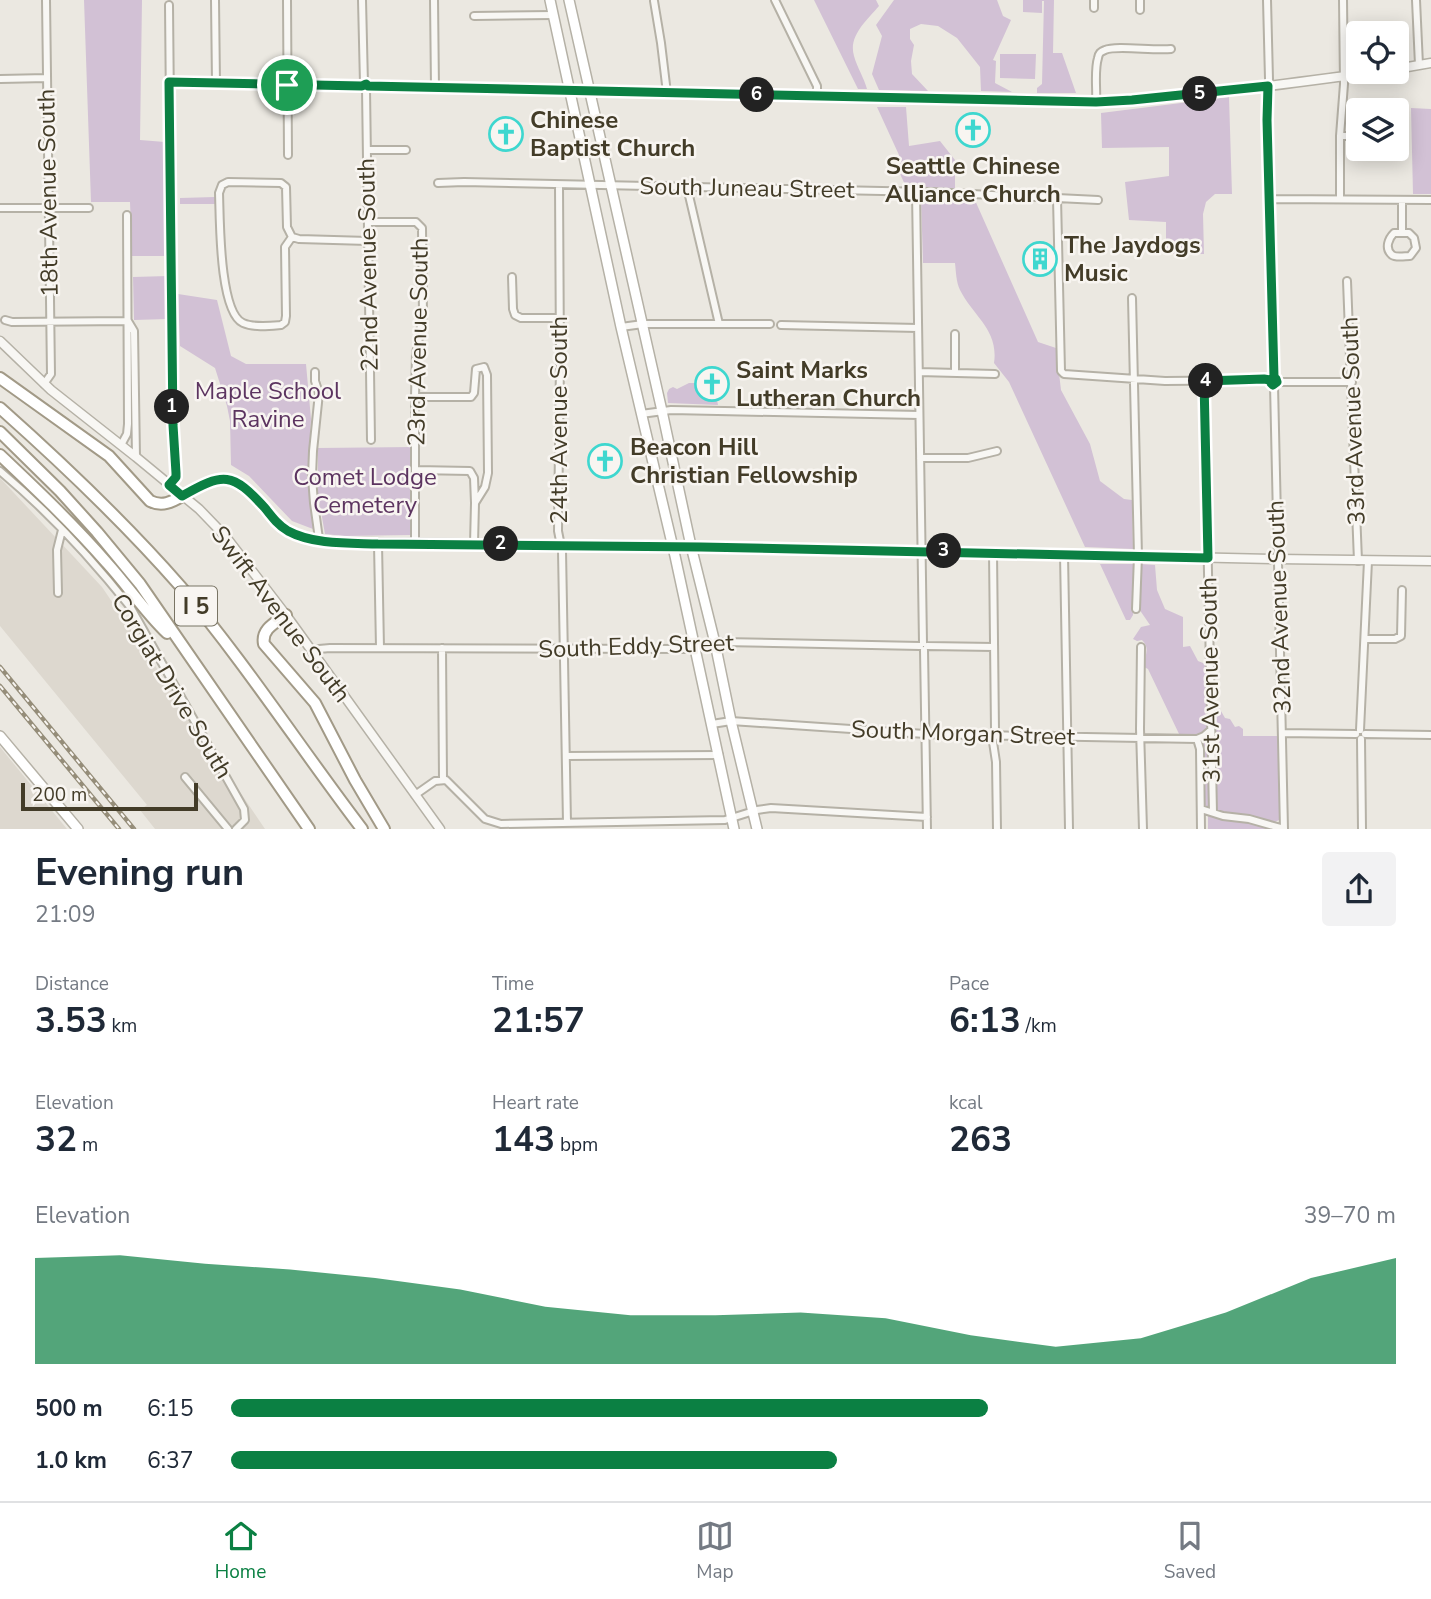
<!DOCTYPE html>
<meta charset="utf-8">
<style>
body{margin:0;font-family:"Nunito Sans",sans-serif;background:#f2f2f3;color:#1f2937;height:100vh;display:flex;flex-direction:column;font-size:26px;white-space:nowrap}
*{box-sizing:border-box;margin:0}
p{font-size:23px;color:#747a83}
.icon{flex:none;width:38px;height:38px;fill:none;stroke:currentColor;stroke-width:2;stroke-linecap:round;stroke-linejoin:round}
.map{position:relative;height:829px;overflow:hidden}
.sheet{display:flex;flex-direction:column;background:#fff;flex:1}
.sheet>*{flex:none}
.fabs{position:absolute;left:1346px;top:21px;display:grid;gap:14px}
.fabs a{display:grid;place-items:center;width:63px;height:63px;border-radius:7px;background:#fff;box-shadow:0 4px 18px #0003;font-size:35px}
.scale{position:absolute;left:21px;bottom:18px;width:177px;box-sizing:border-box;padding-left:7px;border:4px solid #433c28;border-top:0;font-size:19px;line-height:24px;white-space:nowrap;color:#433c28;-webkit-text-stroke:5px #f8f5f1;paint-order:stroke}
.pin{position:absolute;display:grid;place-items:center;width:60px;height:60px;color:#fff;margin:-30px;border:4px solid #fff;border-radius:50%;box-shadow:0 2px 7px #0007}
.km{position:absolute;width:35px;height:35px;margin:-18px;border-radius:50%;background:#222;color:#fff;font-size:19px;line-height:35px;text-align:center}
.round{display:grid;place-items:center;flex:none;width:74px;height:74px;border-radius:7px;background:#f2f2f3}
.head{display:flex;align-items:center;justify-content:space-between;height:119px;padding:0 35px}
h1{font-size:38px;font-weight:700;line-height:52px}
.stats{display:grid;grid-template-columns:repeat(3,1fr);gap:10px;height:119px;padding:7px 35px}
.stats div{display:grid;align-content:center}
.stats b{font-size:35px;font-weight:700}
.stats small{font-size:19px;font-weight:400}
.stats p{font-size:19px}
.chart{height:196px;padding:14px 35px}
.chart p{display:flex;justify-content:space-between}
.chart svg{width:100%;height:126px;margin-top:7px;fill:#0b8043;opacity:.7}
ul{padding:0 35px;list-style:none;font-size:23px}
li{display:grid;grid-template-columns:112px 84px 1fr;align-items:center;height:52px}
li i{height:18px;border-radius:9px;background:#0b8043}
.menu{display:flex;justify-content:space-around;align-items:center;height:98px;border-top:2px solid #e0e1e3;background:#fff;font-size:19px;color:#747a83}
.menu a{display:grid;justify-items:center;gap:4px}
.menu .active{color:#0b8043}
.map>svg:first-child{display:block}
</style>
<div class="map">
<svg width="1431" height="829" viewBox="0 0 1431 829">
<rect width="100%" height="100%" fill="#ebe8e1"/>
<path fill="#ddd8cf" d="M0,478L102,587L265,829H155L140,810L147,805L0,626Z
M0,747L67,829H0Z"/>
<path fill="#d2c1d5" d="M84,0H142L140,140L165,142L167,256H132L130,202H91Z
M814,0H876L879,6C867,20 848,36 854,56C857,67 864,78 867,89H858Z
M894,0H997L1003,16L1011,20L993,60L996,61L995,83L1012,92L981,91L980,67L957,38L938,26L921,24L910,29V39L914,45L911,61L912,74L928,91L879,90L872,74L882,36L876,25Z
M1023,0H1054L1053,53H1062L1076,93H1037V88L1042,84L1044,1H1042V13L1023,12Z
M1000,54H1036L1035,79L1000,78Z
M1229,97L1232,194H1215L1206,202L1203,214L1204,254H1166V222L1129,220L1125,182L1169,176V147L1102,148L1101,113Z
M877,107H906L909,146L940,141L955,160V191L907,189L895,163L899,155Z
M1411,108L1431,109V194H1413Z
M215,197L216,204H180V198Z
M921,197L974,198L1038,342L1056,348L1061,390L1090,444L1100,481L1124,499L1132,500L1133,549L1085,547L1009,382L994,363C999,330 973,316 960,290C956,282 956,271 955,263H923Z
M168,276V319L134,320L133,277Z
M178,294L217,300L231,356L246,364H306L311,419L308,474L313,529L292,521L249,476L231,465L230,421L227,406L215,368L180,346Z
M689,383H706L707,400H717L718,405L668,403L667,393L669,389L673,387L677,389Z
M413,447L410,535L344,536L325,534L318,495V448Z
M1100,564H1133V615L1130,620H1126Z
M1141,564L1155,565L1157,590L1165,609L1183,617V647L1190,646L1198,661L1208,665L1209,726C1200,736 1194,735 1180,736L1148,669L1144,667C1144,657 1151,648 1142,640L1137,641L1133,639L1141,627L1150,625L1139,609Z
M1214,699L1225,718L1230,719L1235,727L1239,726L1243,729V736H1279L1281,819L1273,823L1250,817L1220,812L1216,809Z
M1207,739L1210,740L1211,808L1204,805L1203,741Z
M1208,814L1246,821L1270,829H1208Z"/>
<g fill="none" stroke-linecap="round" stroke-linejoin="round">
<g stroke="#b5b1a6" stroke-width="10">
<path id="minor" d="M215,0L216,83
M287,0L288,155
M362,0L364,84
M434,0L435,88
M775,0L817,86V96
M1140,0V10
M1267,0L1269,79L1267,93V120L1274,378
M1416,0L1419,65
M654,1L661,43L667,93
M169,5L173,425L176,473V477L169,485
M1094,8V0
M474,16L553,15
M0,79L47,78
M169,82L362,86
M368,86L569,91
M366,89L371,440
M1096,102C1097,89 1094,71 1098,58C1099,53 1100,52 1105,50C1116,45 1154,51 1171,49
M1340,136H1358
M1396,136H1404
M367,150H406
M228,182L281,183L286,187L287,227L292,237L285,247L286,316L285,322L281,325C270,326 254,328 243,323C219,312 220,218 219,193L222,185Z
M438,183L464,182L930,192L1098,200
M559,185L560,360L558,531L562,551L567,823
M687,187L719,324
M916,192L923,643
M1057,198L1061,371L1064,374L1165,381L1270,380
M1269,199L1431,200
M1340,199V136L1344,84L1343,0
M1402,200V233
M0,208H89
M368,222H416L422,228L423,315L416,354L415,397V543
M1394,233H1409L1414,238L1416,248L1410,256C1405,256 1396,258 1392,255C1384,248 1389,238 1394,233Z
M292,237L299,239L368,241
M512,277L513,309L515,315L521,318H559
M1347,281L1358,561
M1132,298L1138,556L1136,609
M5,320L12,322L128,321
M128,321L134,331L136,457
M781,325L918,328
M621,327L643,324H770
M315,372V381L319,393L313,451L312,477L314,503L319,539
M919,372L995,374
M955,373V334
M1204,381L1213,812
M1277,382H1352
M44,384L51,374L46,0
M1274,385L1284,829
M415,397H471L474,393L476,369L484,367L487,375L488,473L485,487L475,503L474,544
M641,414L671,410L919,415
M121,445L127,434L128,424L127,215
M920,458H968L997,451
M416,470L470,471L474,478L475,503
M0,471C48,511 92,559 131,608L244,809L245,820L236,829
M378,544L380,648
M993,553L995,730L993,742L996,762L997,829
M1064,555L1069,829
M58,593L57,550L62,530
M1365,639H1395L1401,636L1402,590
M927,646L994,647
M1141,647L1140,729L1143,829
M442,648L443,779
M924,650L927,829
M312,651L319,649L330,648L689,649L722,642L920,646
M712,724L731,721L925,734L1197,739L1204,736L1211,730
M1360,730L1368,561
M1282,733L1356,734
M1365,734L1431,735
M1197,739L1200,749L1201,829
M1361,739L1362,829
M566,756L719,755
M185,777L228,829
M415,795L435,781L446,780L485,819L501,824L725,820L757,810L771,808L927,817
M1201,809L1223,816L1249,819L1284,829"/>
</g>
<g stroke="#b5b1a6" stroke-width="11">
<path id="tertiary" d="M1396,69L1431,63
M569,91L1096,102C1190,98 1283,84 1376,72
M0,341L51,390L136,457L199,509L226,537L286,615L440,829
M182,496C225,471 234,474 266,510C272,517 278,525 286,529C304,540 325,540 345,542L691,546L1277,559L1431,561"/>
</g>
<g stroke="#b5b1a6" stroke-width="12">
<path id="secondary" d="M550,0L621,327L675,556L734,829
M569,0L662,411L691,546L715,643L731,721L757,829
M0,736L78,829"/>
</g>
<g stroke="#a29a87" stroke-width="14">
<path id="motorway" d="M0,378L109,456L150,501C162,507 172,502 182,496
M0,408C63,464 125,523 181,587C246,664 301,749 362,829
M0,432L60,491L97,532L140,584L309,829
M0,455C37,490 74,525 107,563C128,586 145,612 167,633
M286,615C275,623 261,629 264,644L315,703L355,780L384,829"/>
</g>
<use href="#minor" stroke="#f8f7f4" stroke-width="6"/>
<use href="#tertiary" stroke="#f8f7f4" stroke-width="8"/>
<use href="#secondary" stroke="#fff" stroke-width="9"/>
<use href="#motorway" stroke="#fff" stroke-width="10"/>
<g stroke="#958d79" stroke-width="4.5">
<path id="rail" d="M0,667L134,829
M0,686L119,829"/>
</g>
<use href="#rail" stroke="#f8f5f1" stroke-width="2" stroke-dasharray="5" stroke-linecap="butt"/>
</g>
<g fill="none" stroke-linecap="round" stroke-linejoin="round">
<g stroke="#fff" stroke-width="14">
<path id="route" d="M169,82L362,86L366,84L368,86L1096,102L1132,100L1268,86L1267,120L1274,377L1276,379L1277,382L1273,385L1271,383L1270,380L1264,379L1204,381L1208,558L701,547L378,544C350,543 314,545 288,531C278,525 272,517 265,508C232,472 224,472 182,496L169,485L176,477V473L173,425Z"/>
</g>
<use href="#route" stroke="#0b8043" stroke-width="9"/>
</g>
<defs>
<g id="church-ring" transform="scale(1.75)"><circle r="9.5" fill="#f8f5f1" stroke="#3ed7cf" stroke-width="1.5"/><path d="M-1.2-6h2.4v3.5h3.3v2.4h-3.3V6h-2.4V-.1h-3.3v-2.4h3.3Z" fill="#3ed7cf"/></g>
<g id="building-ring" transform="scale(1.75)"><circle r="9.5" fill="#f8f5f1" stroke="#3ed7cf" stroke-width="1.5"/><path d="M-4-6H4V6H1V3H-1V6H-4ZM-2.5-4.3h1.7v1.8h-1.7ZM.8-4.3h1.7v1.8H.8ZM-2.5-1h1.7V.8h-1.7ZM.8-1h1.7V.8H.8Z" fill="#3ed7cf"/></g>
</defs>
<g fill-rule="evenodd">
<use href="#church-ring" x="973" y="130"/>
<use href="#church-ring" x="506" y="134"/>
<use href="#building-ring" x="1040" y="259"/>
<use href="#church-ring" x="712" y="384"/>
<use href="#church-ring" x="605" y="461"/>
</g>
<g text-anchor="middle" stroke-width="5" stroke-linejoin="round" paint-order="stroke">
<rect fill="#f8f5f1" stroke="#797464" stroke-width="2" x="175" y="586.5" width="42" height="39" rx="5"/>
<g font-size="23" font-weight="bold" fill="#433c28">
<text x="196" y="614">I 5</text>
</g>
<g font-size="24" font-weight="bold" fill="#433c28" stroke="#f8f5f1" text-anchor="start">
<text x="530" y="128">Chinese<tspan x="530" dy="28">Baptist Church</tspan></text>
<text x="973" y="174" text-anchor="middle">Seattle Chinese<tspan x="973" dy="28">Alliance Church</tspan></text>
<text x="1064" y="253">The Jaydogs<tspan x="1064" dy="28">Music</tspan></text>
<text x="736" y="378">Saint Marks<tspan x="736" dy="28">Lutheran Church</tspan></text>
<text x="630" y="455">Beacon Hill<tspan x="630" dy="28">Christian Fellowship</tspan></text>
</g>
<g font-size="24" fill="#433c28" stroke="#f8f5f1">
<text transform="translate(747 188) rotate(1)" y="8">South Juneau Street</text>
<text transform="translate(48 193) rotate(-91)" y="8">18th Avenue South</text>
<text transform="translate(368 265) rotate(-91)" y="8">22nd Avenue South</text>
<text transform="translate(418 342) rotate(-89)" y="8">23rd Avenue South</text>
<text transform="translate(559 420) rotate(-90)" y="8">24th Avenue South</text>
<text transform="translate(1353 421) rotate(-92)" y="8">33rd Avenue South</text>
<text transform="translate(1279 607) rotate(-92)" y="8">32nd Avenue South</text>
<text transform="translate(281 614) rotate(53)" y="8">Swift Avenue South</text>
<text transform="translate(636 646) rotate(-2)" y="8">South Eddy Street</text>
<text transform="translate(1210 680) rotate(-91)" y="8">31st Avenue South</text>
<text transform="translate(172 686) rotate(59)" y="8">Corgiat Drive South</text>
<text transform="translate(963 733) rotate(2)" y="8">South Morgan Street</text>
</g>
<g font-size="24" fill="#5c3460" stroke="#f8f5f1">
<text x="268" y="399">Maple School<tspan x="268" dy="28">Ravine</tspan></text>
<text x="365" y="485">Comet Lodge<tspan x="365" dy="28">Cemetery</tspan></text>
</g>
</g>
</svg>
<div class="fabs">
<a><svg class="icon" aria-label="locate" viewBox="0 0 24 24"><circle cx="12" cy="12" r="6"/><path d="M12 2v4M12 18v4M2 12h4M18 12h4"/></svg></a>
<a><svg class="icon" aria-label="layers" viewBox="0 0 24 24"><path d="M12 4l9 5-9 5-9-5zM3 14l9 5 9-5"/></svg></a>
</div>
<div class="scale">200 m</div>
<div class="pin" style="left:287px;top:85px;background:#1e9e55"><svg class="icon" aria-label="arrive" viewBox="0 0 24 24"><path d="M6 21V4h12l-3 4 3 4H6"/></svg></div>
<b class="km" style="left:172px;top:407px">1</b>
<b class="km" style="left:501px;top:544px">2</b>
<b class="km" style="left:944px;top:551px">3</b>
<b class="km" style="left:1206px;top:381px">4</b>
<b class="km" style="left:1200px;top:94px">5</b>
<b class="km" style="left:757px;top:95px">6</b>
</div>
<section class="sheet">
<div class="head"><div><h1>Evening run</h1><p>21:09</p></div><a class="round"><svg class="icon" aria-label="share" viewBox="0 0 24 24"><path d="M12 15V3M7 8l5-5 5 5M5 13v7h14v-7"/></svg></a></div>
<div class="stats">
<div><p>Distance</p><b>3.53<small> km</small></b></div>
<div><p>Time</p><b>21:57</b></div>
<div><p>Pace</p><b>6:13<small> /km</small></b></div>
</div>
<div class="stats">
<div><p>Elevation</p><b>32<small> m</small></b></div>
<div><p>Heart rate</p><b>143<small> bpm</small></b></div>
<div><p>kcal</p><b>263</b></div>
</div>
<div class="chart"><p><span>Elevation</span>39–70 m</p>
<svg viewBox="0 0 160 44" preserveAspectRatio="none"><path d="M0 44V7L10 6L20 9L30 11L40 14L50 18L60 24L70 27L80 27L90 26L100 28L110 34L120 38L130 35L140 26L150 14L160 7V44z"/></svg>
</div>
<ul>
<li><b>500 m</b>6:15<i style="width:65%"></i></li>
<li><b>1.0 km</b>6:37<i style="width:52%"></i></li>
</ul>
</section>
<nav class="menu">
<a class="active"><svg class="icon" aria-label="home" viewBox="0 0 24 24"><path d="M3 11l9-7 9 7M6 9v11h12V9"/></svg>Home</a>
<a><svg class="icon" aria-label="map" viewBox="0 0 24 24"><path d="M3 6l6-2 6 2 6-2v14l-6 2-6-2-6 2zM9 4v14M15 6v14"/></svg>Map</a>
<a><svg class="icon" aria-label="saved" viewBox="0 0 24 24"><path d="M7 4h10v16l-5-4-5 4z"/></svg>Saved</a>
</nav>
